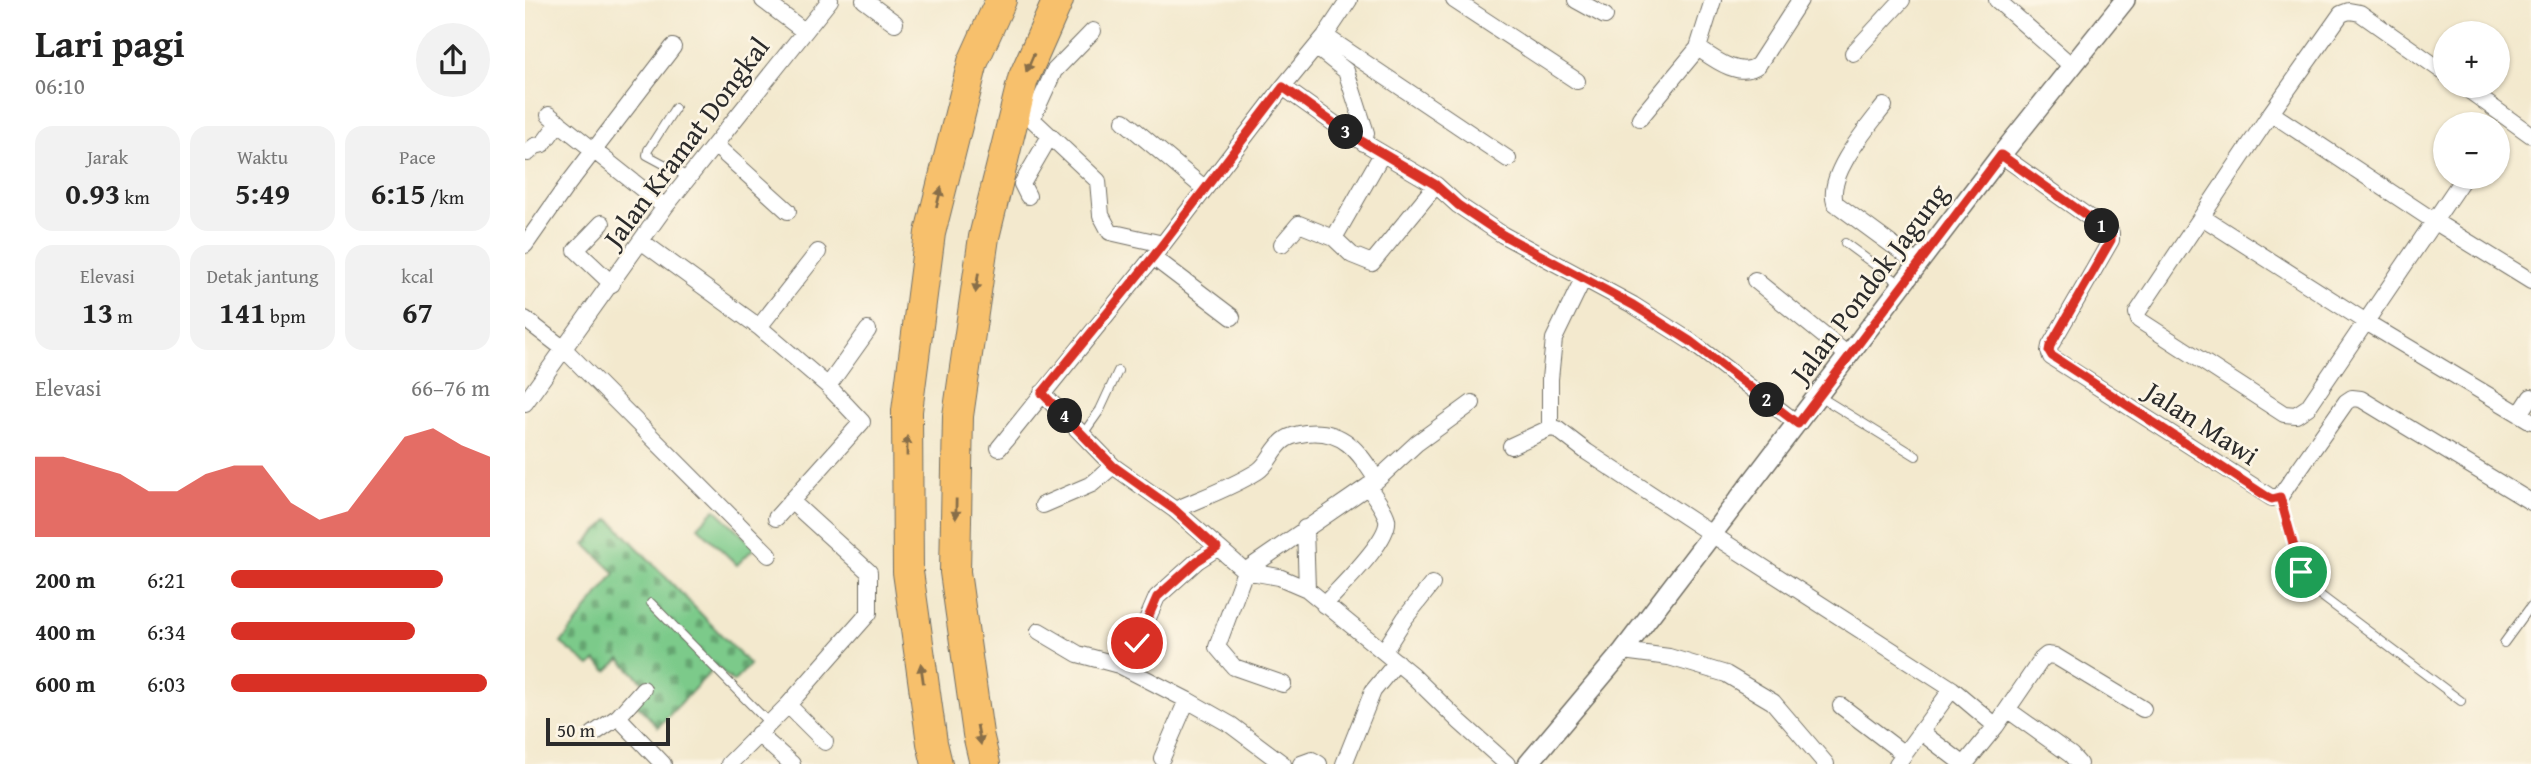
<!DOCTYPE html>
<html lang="id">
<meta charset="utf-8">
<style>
body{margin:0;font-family:"Gentium Book Plus",serif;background:#f2f2f2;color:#222;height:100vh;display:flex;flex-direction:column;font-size:26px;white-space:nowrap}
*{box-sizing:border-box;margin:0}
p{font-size:23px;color:#767676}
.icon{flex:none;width:38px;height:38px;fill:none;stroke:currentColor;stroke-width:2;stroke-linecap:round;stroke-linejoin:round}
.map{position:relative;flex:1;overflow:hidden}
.side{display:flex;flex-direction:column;background:#fff;width:525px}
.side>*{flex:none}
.fabs{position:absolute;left:1908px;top:21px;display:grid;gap:14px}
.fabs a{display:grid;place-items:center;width:77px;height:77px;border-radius:50%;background:#fff;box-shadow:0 2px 5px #0004;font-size:35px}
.scale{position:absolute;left:21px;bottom:18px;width:124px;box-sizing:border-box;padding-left:7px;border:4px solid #2b2b2b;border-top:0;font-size:19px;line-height:24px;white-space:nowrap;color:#2b2b2b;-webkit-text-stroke:5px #fcf5e5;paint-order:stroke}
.pin{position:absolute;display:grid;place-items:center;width:60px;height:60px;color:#fff;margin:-30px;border:4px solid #fff;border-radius:50%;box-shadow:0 2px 7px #0007}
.km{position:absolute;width:35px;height:35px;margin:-18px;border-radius:50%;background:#222;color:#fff;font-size:19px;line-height:35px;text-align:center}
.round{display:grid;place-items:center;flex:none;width:74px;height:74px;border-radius:37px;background:#f2f2f2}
.headline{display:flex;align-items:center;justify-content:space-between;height:119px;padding:0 35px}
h1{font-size:38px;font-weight:700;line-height:52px}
.stats{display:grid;grid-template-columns:repeat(3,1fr);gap:10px;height:119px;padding:7px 35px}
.stats div{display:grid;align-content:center;border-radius:18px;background:#f2f2f2;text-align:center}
.stats b{font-size:30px;font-weight:700}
.stats small{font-size:19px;font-weight:400}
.stats p{font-size:19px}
.chart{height:196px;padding:14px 35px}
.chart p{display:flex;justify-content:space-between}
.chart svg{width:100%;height:126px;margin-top:7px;fill:#d93025;opacity:.7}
ul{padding:0 35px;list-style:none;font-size:23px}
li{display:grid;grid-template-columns:112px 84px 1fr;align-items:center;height:52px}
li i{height:18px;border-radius:9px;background:#d93025}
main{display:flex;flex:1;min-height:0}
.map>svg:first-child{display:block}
</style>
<main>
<section class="side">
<div class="headline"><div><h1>Lari pagi</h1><p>06:10</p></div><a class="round"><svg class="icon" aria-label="share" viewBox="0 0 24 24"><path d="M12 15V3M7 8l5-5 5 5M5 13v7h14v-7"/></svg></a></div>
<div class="stats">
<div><p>Jarak</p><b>0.93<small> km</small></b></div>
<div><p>Waktu</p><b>5:49</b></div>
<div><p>Pace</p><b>6:15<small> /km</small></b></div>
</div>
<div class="stats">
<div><p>Elevasi</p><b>13<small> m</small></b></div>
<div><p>Detak jantung</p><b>141<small> bpm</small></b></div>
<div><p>kcal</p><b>67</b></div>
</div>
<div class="chart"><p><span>Elevasi</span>66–76 m</p>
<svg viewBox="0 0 160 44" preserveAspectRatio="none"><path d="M0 44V16L10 16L20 19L30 22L40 28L50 28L60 22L70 19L80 19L90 32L100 38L110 35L120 22L130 9L140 6L150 12L160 16V44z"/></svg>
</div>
<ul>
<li><b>200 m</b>6:21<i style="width:82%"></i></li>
<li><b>400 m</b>6:34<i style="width:71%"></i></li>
<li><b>600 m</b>6:03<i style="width:99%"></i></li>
</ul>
</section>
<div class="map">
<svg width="2006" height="764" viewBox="0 0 2006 764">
<defs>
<pattern id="cemetery-stones" width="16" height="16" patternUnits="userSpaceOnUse" patternTransform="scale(1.75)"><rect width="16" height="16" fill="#7bca8a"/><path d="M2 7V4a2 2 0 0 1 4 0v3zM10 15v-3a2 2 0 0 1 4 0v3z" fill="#65a471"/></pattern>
</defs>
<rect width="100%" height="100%" fill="#fcf5e5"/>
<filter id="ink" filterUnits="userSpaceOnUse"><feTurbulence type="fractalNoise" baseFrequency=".0143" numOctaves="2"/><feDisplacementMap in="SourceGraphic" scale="14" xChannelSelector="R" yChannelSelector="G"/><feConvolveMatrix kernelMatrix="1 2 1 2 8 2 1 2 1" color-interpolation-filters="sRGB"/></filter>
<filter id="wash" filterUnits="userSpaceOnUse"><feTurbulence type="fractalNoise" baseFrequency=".00686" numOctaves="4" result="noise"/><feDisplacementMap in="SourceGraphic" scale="28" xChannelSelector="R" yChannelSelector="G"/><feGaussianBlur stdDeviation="1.57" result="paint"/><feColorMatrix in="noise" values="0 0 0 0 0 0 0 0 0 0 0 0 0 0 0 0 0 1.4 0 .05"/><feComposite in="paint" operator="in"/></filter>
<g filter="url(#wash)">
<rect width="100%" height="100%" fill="#f3e9ce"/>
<path fill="#7bca8a" stroke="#537a5a" stroke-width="2" d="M190,509L230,547L212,565L173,527Z"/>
<path fill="url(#cemetery-stones)" stroke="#537a5a" stroke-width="2" d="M85,519L225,665L208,682L191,666L133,727L109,701L124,688L95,659L82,671L71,661L65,666L36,643L90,573L60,544Z"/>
</g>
<g filter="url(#ink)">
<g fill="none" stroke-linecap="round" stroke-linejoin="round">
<g stroke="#716e64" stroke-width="10">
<path id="service" d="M150,108L123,150L122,155L163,177
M1320,243L1377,285
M1294,396L1391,456
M558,434L575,410L593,371
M1755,497L1776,572L1791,592L1936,701
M126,603L244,723
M1979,643L2006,606"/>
</g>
<g stroke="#716e64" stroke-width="18">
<path id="minor" d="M238,0L279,31
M339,0L370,23
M929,0L1052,81
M1051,0L1080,16
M1188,0L1173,48C1189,59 1215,79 1233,65L1275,0
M1472,0L1548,67
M568,31L529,71L507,119L573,181L576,215L585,232L638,244
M800,36L983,159
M791,47L821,71L841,133L839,143
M1328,53L1377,0
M1920,73L1835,13L1824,11L1816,14L1746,113L1612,313L1614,320L1759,414L1771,415L1783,407L1939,177
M1938,86L2006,135
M758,87L821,132L911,185L933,205L978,235L1108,305L1165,341L1273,424
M1359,106C1343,127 1301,175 1310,203L1393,264
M1746,113L1909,221L2006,281
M24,115L140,207
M1115,118L1173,48
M599,121L680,189
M190,145L263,211
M0,151L3,153L10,146L18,144L34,122
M857,154L809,238L827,255L847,263L911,185
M1476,155L1586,233V240L1525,346L1524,351L1526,357L1747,498L1756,495L1821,402L1827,398L1836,399L2006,502
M503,196L497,184L525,136
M1677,217L1841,322L2006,421
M77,223L51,250L87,284
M116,241L234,327L303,386L337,422L251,518
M757,244L774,224L809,238
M0,245L40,188L148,47
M628,257L707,317
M1230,280L1324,356
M0,319L39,349L244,555
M234,327L293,252
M303,386L343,330
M517,393L588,466L650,510L720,571L754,577L782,589L887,675L935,722L982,764
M0,403L140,207L305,0
M1995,414L2006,397
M1025,428V379L1029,339L1058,279
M986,446L1025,428L1032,429L1062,452L1188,535L1427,689L1471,726
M474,448L628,257L758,87L800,36L824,0
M518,505L567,484L588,466
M650,510C677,498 708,487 733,471C745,463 748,447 761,439C767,435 774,434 781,433C819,429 833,451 852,480
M780,528L782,589
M799,605C813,589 866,540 862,519C859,508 848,495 843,486
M514,631L553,654L594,665L662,700L706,725L758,764
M859,651L880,618L907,584
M1098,651L1144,657L1201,674L1248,702L1301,764
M594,665L612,643L632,597L672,561L692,548
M758,684L709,667L692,647L720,571L852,480L892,443L947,403
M263,705L300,742
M1316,706L1379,754
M1483,710L1546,755L1554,764
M93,717L138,764
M1396,732L1438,764
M68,734L93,717L118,689
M233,734L267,764
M637,758L662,700
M204,764L263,705L344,613V572L266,501
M776,764L787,760L794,764
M819,764L848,691L872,662
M1372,764L1427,689
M1440,764L1471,726L1516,660L1522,655L1530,656L1618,709"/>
</g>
<g stroke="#716e64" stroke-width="22">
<path id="tertiary" d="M1003,764L1098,651L1476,155L1600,0"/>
</g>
<g stroke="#716e64" stroke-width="32">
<path id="motorway" d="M412,764L407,743L383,572L382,411L405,233L448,62L476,0
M460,764L453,734L430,572L433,416L459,237L498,79L533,0"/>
</g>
<use href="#service" stroke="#fff" stroke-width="8"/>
<use href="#minor" stroke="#fff" stroke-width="16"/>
<use href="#tertiary" stroke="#fff" stroke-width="19"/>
<use href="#motorway" stroke="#f7c06c" stroke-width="30"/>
</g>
<defs><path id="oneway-solid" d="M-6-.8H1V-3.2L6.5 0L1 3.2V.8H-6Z" transform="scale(1.75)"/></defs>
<g fill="#876e48">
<use href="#oneway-solid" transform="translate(505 63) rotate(113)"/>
<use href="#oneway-solid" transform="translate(414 197) rotate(-76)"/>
<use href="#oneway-solid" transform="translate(452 283) rotate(98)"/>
<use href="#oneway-solid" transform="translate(382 446) rotate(-90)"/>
<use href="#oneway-solid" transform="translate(431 509) rotate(91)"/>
<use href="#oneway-solid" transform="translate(397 673) rotate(-98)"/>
<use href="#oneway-solid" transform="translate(454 735) rotate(79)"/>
</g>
</g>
<g fill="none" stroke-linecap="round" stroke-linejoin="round" filter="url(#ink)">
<g stroke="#fff" stroke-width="14">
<path id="route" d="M612,643L632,597L672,561L692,548L650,510L588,466L517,393L628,257L758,87L821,132L911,185L933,205L978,235L1108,305L1165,341L1273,424L1476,155L1586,233V240L1525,346L1524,351L1527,356L1741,496L1747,499L1755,497L1776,572"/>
</g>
<use href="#route" stroke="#d93025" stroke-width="9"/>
</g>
<g text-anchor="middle" stroke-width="5" stroke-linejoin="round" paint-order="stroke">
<g font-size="28" fill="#2b2b2b" stroke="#fcf5e5">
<text transform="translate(161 142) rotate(-53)" y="10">Jalan Kramat Dongkal</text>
<text transform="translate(1344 283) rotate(-53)" y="10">Jalan Pondok Jagung</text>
<text transform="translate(1677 423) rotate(33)" y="10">Jalan Mawi</text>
</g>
</g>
</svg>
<div class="fabs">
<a>+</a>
<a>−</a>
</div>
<div class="scale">50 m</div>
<div class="pin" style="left:1776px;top:572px;background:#1e9e55"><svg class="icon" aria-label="arrive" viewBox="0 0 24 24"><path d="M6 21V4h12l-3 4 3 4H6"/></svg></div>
<div class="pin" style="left:612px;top:643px;background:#d93025"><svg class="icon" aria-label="check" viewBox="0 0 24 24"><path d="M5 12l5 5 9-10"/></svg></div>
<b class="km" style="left:1577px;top:226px">1</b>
<b class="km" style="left:1242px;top:400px">2</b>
<b class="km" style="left:821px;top:132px">3</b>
<b class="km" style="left:540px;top:416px">4</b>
</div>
</main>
